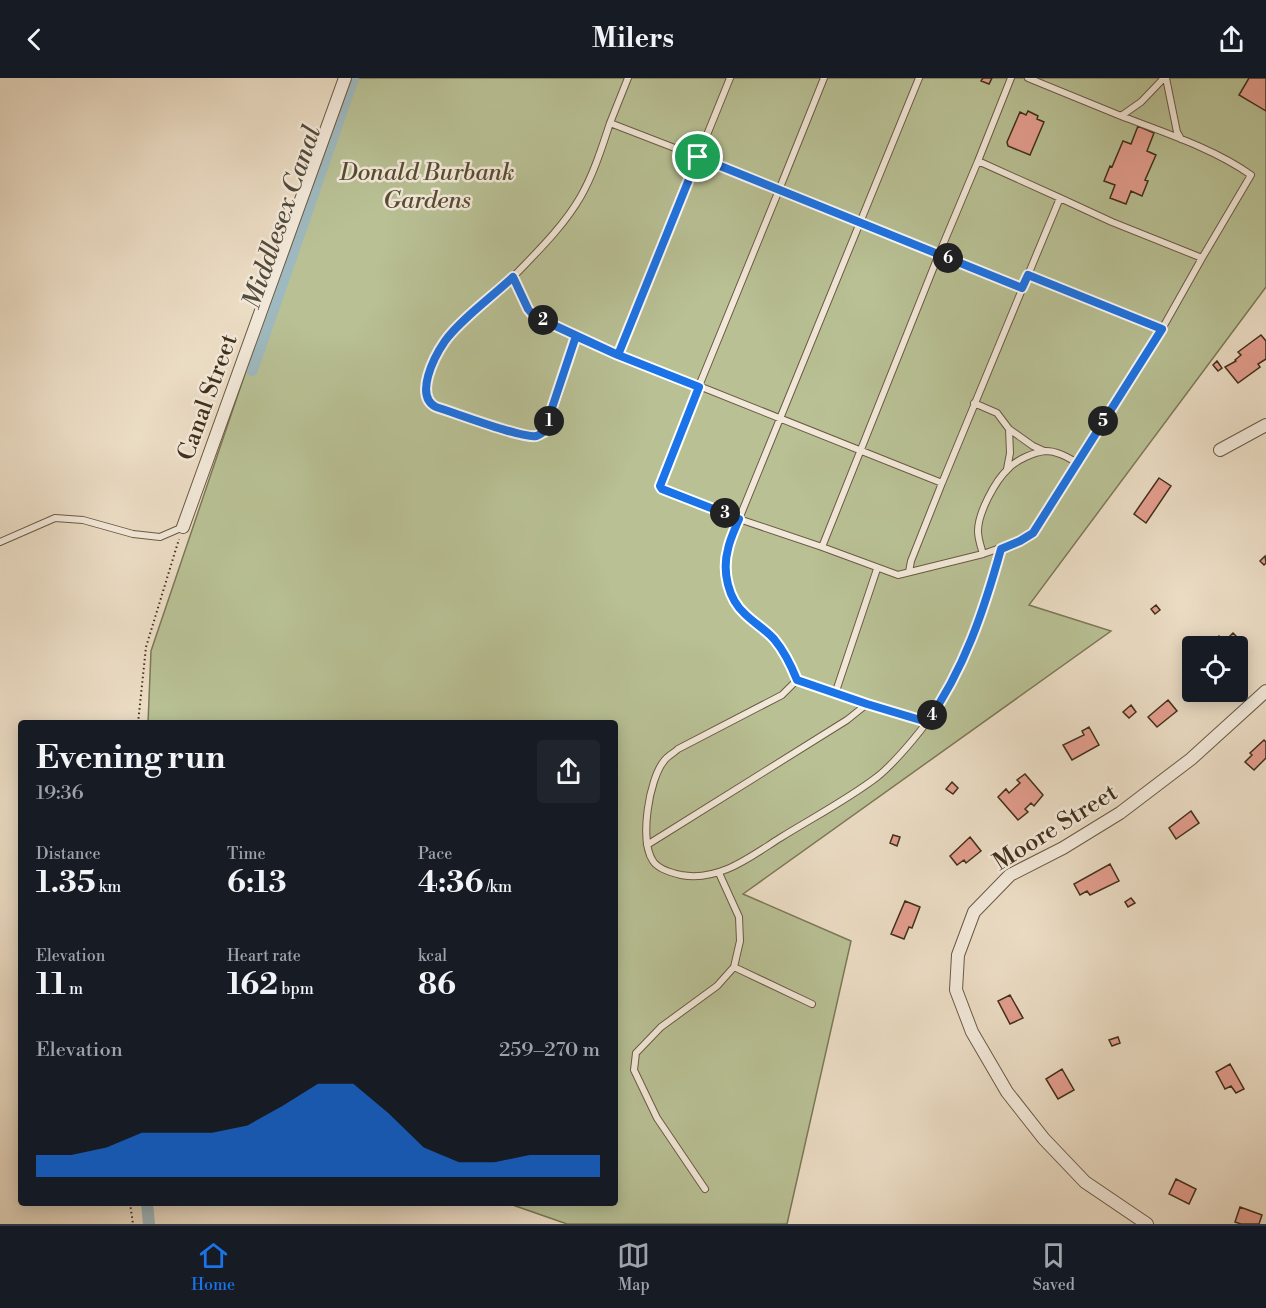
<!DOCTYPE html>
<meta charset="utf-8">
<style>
body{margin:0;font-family:"Libre Bodoni",serif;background:#20242c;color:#f1f3f6;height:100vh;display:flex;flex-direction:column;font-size:22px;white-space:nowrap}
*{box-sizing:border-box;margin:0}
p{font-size:20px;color:#9ea1a6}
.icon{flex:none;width:33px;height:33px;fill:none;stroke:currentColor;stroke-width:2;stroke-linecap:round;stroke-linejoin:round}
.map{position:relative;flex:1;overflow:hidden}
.details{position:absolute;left:18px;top:642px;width:600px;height:486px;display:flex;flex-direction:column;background:#171b24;border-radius:6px;box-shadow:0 3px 15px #0003}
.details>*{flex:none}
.fabs{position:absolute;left:1182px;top:558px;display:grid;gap:12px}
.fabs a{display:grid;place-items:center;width:66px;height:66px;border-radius:6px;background:#171b24;box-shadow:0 3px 15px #0003;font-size:30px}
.pin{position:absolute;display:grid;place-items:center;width:51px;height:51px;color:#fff;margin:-26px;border:3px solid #fff;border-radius:50%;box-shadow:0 2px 6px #0007}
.km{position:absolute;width:30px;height:30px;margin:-15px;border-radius:50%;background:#222;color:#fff;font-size:16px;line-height:30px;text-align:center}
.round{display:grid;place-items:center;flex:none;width:63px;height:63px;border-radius:6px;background:#20242c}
.overview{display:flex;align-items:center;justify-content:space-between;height:102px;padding:0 18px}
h1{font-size:33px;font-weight:800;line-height:45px}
.figures{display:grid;grid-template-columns:repeat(3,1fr);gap:9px;height:102px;padding:6px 18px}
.figures div{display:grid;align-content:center}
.figures b{font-size:30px;font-weight:800}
.figures small{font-size:16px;font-weight:400}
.figures p{font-size:16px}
.chart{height:168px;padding:12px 18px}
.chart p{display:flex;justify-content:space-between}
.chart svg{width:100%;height:108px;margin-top:6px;fill:#1a73e8;opacity:.7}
header{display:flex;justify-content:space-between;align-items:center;height:78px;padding:0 18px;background:#171b24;font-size:27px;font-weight:800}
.menu{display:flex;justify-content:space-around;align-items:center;height:84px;border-top:2px solid #363941;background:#171b24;font-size:16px;color:#9ea1a6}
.menu a{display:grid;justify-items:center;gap:3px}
.menu .current{color:#1a73e8}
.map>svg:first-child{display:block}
</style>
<header><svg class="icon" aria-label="back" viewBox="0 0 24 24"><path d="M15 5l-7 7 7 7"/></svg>Milers<svg class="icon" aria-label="share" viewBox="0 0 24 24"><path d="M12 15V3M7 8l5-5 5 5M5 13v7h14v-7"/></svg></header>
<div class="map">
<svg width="1266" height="1146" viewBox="0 0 1266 1146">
<rect width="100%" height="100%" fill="#ebdcc4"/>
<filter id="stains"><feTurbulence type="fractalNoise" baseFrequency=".00333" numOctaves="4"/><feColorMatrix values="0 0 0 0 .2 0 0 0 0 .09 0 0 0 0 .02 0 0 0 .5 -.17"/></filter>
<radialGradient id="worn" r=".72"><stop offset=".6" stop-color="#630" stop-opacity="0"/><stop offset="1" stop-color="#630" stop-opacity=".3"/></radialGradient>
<path fill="#b8c094" stroke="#7c7857" stroke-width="1.5" d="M350,0H1266V209L1029,527L1111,553L743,816L851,863L787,1146H567L507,1125H615V645H148L151,573L252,275Z"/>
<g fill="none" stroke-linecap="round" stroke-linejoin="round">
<path stroke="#9eb9bf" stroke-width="12" d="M252,292L353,0
M147,1125L149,1146"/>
</g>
<path fill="#e39d8e" stroke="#402f1a" stroke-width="1.5" d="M983,0H992L989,6L981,3Z
M1249,0H1266V33L1239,17Z
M1028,33L1038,38L1037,41L1044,44L1030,77L1008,68L1007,64L1020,34L1026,37Z
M1138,48L1154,55L1147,73L1156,77L1145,102L1148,103L1142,118L1131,113L1126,126L1110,120L1115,107L1104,103L1110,88L1112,89L1123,63L1131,66Z
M1261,257L1266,263V281L1258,286L1260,289L1238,305L1225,289L1236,283L1235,282L1241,277L1238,274Z
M1217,283L1222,290L1218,293L1213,287Z
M1159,400L1171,408L1146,445L1134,436Z
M1265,478L1266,485L1264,487L1260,483Z
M1156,527L1160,532L1155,536L1151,531Z
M1233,555L1244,566L1238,573V568H1216L1212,565L1219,558L1225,563Z
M1168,622L1177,633L1157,649L1148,639Z
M1131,627L1136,634L1129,640L1123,634Z
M1089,649L1099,667L1072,682L1063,667L1084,657L1082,653Z
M1264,662L1266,664V680L1254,692L1245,684L1252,677L1250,675Z
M1025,696L1043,717L1034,728L1031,725L1025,731L1028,734L1018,742L998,719L1006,711L1009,715L1020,705L1017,702Z
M952,704L958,710L953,716L946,711Z
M1191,733L1199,745L1176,761L1169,750Z
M893,757L900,759L897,768L890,765Z
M970,759L981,773L966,785L964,782L957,787L950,778Z
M1110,786L1119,803L1090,817L1087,813L1080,817L1074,806Z
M1131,820L1135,825L1128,829L1125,824Z
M905,823L920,829L912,850L909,849L904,861L891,856Z
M1010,917L1023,940L1010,946L998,923Z
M1118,959L1120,965L1112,968L1109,962Z
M1230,986L1244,1011L1236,1015L1231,1008L1225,1011L1216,994Z
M1062,991L1074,1012L1058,1021L1046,1001Z
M1176,1101L1196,1111L1189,1126L1169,1116Z
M1240,1129L1262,1137L1259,1146H1241L1235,1144Z"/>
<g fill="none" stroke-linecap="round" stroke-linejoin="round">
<g stroke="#6b5a44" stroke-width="8">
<path id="lane" d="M628,0L610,45L698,79L618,277L699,308L660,408L662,411L739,441L919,0
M730,0L698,79L779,112L824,0
M1028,0L1121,38
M1166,0L1177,54L1181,61
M978,83L1011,0
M513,199C537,174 564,148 581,118C594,95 602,69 610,45
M1022,210L939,176L978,83L1060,120
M1162,251L1202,180
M576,258C571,274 551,348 543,355C531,365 453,335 436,329C413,317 434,279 445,263C461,241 492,218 513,199L528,231L535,238L618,277
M974,325L997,335L1009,351
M1076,384C1067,379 1057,373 1046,373C1034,374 1016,382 1008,391C995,403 978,435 978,453C978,461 981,469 983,476L1020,463L1033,455L1162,251L1028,197L1060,120L1112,144L1202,180L1251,97C1215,71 1163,54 1121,38L1141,24L1164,0
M1007,391L1010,375L1009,351L1033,368L1044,373
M0,464L55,440L83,442L133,456L160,459L183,449
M822,469L739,441C735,451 730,461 728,471C725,481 726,490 727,499C733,536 753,537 773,561C784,573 791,587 797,602L782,617L678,671C674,675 667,678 664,683C649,701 639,763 653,783C658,791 672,795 681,797C719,804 750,779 780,760C812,740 847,722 877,699C890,689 901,676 912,663C959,608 982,540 1001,471
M983,476L898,497L822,469L939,176L779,112L699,308L942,405L1028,197
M909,494L911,483L942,405
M797,602L835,616
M867,626L835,616L877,491
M647,767L847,642L867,626L927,644
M734,889L812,926
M705,1111L657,1040L634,992L636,975L661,949L717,908L734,889L740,863L739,839L719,795"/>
</g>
<g stroke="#6b5a44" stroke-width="14">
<path id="street" d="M1220,372L1266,347
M183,449L345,0
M1147,1146L1085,1104L1044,1061L1007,1014L972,954L956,912L958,877L974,834L1010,797L1063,770L1120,735L1191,681L1266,613"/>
</g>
<path stroke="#402f1a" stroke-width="2" stroke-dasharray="1.5 3" stroke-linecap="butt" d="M138,645L146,569L179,461
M130,1125L133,1146"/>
<use href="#lane" stroke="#f2e8d9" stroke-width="6"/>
<use href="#street" stroke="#f2e8d9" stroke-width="12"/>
</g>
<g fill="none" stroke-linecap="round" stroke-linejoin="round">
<g stroke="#fff" stroke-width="12">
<path id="route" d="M698,79L618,277L576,258L544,354C543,354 538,358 536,358C523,361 453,334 436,329C414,318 434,279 445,263C460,242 493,218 513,199L528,231L534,238L618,277L699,309L660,408L662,411L739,441C735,451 730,461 728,471C722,493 728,521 745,536C754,545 765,551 774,561C784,573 791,587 797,602L867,626L927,644C964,592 984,532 1001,471L1020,463L1033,455L1162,251L1028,197L1022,210L698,79"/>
</g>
<use href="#route" stroke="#1a73e8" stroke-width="8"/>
</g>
<g text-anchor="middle" stroke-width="5" stroke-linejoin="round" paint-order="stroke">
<g font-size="24" font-style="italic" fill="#584c32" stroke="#f2e8d9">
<text x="427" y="102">Donald Burbank<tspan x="427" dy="28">Gardens</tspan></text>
</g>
<g font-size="24" fill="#402f1a" stroke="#f2e8d9">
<text transform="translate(207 319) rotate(-70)" y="8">Canal Street</text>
<text transform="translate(1055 749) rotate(-32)" y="8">Moore Street</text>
</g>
<g font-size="26" font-style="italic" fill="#534b3b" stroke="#f2e8d9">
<text transform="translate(281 139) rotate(-71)" y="9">Middlesex Canal</text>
</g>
</g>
<rect width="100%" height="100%" filter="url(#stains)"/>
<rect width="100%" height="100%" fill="url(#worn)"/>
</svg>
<div class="fabs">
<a><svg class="icon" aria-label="locate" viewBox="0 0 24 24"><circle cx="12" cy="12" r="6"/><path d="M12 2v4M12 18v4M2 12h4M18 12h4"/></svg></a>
</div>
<div class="pin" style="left:698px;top:79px;background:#1e9e55"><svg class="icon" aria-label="arrive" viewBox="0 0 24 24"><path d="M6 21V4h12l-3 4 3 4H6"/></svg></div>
<b class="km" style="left:549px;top:343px">1</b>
<b class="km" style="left:543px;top:242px">2</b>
<b class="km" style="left:725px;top:435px">3</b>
<b class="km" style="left:932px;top:637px">4</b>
<b class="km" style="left:1103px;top:343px">5</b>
<b class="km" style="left:948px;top:180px">6</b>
<section class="details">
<div class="overview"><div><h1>Evening run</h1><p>19:36</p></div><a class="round"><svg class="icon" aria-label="share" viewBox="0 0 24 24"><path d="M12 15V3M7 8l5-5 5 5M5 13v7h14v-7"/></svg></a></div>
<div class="figures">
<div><p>Distance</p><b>1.35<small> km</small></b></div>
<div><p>Time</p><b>6:13</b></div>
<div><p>Pace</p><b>4:36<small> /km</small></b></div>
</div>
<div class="figures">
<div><p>Elevation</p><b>11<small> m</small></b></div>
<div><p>Heart rate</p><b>162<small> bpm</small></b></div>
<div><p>kcal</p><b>86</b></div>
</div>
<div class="chart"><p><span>Elevation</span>259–270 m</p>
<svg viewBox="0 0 160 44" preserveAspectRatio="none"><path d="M0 44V35L10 35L20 32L30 26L40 26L50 26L60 23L70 15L80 6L90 6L100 18L110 32L120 38L130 38L140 35L150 35L160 35V44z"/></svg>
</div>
</section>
</div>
<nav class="menu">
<a class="current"><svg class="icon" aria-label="home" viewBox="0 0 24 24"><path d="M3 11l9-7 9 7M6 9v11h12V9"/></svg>Home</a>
<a><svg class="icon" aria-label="map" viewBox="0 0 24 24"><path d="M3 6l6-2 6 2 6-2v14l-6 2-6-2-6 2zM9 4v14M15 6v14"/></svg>Map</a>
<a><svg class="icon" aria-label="saved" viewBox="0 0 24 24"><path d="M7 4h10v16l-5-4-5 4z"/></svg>Saved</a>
</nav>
